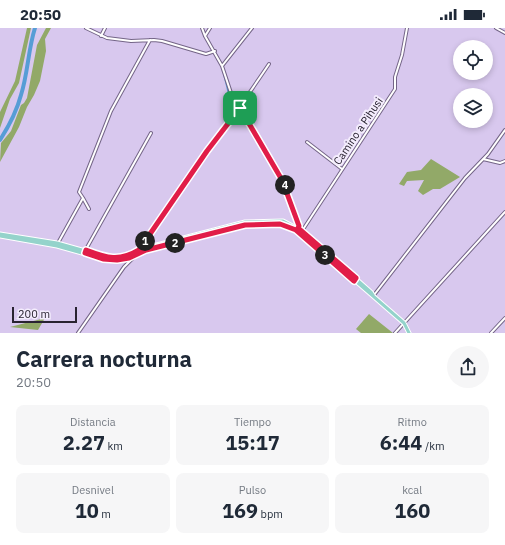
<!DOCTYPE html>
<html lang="es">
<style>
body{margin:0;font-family:"IBM Plex Sans",sans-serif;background:#f6f6f7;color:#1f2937;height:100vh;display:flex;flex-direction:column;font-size:15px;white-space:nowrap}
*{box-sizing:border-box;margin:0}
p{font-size:13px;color:#747a83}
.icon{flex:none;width:22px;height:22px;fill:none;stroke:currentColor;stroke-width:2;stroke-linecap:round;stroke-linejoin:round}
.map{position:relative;height:305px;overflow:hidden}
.drawer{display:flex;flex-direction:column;background:#fff;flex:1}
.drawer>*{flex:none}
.tools{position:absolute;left:453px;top:12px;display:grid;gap:8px}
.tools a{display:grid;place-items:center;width:40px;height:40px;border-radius:50%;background:#fff;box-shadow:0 2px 6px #0003;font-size:20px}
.scale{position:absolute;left:12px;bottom:10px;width:65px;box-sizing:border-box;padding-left:4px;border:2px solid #292331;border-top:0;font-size:11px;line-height:14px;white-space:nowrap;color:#292331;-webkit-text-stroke:3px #f4edfd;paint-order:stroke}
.pin{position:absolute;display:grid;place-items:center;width:34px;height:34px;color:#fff;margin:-17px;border-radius:8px;box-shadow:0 2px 6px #0006}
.km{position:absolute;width:20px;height:20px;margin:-10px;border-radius:50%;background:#222;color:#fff;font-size:11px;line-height:20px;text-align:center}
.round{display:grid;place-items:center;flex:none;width:42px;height:42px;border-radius:21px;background:#f6f6f7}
.head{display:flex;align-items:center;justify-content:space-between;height:68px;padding:0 16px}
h1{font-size:22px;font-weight:800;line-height:30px}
.figures{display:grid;grid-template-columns:repeat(3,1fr);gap:6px;height:68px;padding:4px 16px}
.figures div{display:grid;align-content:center;border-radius:8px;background:#f6f6f7;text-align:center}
.figures b{font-size:20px;font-weight:800}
.figures small{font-size:11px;font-weight:400}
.figures p{font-size:11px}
.status{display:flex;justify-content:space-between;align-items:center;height:28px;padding:0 20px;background:#fff;direction:ltr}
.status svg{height:11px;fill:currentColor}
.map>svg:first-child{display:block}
</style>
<div class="status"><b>20:50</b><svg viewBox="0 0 49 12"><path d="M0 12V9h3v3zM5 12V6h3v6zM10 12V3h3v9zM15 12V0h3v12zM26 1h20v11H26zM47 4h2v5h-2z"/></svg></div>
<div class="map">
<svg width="505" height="305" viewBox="0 0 505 305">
<rect width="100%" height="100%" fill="#d8c8ee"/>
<path fill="#92a968" d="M27,0H31L19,55L10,71L0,100V84L15,53Z
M46,0H51L45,11L46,23L40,53L34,67L27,79L19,99L0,134L1,115L11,103L21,77L24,75L27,70L37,17Z
M431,131L460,149L440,161H433L423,167L418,163L424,152L407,153L404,158L399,156L407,144L421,142Z
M369,286L393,305H361L356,301Z
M45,290L38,302L10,299Z"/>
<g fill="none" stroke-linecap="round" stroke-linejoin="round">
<path stroke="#569dd6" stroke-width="2.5" d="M224,45L229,65L236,80"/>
<path stroke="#569dd6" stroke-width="4" d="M0,112C9,98 17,82 21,67C28,45 28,22 35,0"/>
<g stroke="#746587" stroke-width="4">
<path id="minor" d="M86,0L107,10L131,13L154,12L162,13L206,26L215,23
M202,0L205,8L222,38L231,65L283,152L299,198L297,201
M496,0L505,5
M101,8L105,0
M205,8L210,0
M222,38L252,0
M307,114L342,141
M483,131L500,135L505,133
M83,170L89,181
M302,203L395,61V49L402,27L407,0
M58,215L83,170L79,164L111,83L150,12
M139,222C181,159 227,99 269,36
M85,223L151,105
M374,267L465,150L488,126L505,102
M78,305L124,239L134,229
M395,305L505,184
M491,305L505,290"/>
</g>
<g stroke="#fff" stroke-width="5">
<path id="primary" d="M0,206L57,215L103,228L121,229
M0,208L57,218L103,231L117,232L129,230L146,222L245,197L275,195L285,197L300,205L373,268L404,295L409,305
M129,228L145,220L245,194L283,193L302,203L371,264L373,267"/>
</g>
<use href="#minor" stroke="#fff" stroke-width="2"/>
<use href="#primary" stroke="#94d3cb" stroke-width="3"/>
</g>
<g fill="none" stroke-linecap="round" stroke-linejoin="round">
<g stroke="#fff" stroke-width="8">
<path id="route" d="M240,80L282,152L299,198L298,200L356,250L354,253L296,202L280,196L245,197L146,222L129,230L117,232L103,231L85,225L86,222C107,230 119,234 139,222L207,123Z"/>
</g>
<use href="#route" stroke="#e11d48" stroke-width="5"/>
</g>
<g text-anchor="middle" stroke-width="4" stroke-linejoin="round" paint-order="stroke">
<g font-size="11" fill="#292331" stroke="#f4edfd">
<text transform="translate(358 103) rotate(-56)" y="4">Camino a Pihusi</text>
</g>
</g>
</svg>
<div class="tools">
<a><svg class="icon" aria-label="locate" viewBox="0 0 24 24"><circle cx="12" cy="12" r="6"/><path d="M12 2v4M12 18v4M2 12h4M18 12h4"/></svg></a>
<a><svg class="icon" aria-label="layers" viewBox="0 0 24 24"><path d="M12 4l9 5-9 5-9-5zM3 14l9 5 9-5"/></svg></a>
</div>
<div class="scale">200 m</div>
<div class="pin" style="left:240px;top:80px;background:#1e9e55"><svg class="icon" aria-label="arrive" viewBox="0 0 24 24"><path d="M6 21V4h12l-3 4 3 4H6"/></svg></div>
<b class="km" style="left:145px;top:213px">1</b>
<b class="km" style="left:175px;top:215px">2</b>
<b class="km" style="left:325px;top:227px">3</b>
<b class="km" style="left:285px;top:157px">4</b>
</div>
<section class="drawer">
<div class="head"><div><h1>Carrera nocturna</h1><p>20:50</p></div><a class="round"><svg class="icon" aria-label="share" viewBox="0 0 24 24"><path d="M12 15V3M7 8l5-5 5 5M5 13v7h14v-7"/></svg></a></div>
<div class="figures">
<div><p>Distancia</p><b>2.27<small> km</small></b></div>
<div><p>Tiempo</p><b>15:17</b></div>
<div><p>Ritmo</p><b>6:44<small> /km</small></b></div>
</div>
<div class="figures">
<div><p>Desnivel</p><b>10<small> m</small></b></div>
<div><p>Pulso</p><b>169<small> bpm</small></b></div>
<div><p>kcal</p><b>160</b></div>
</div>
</section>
